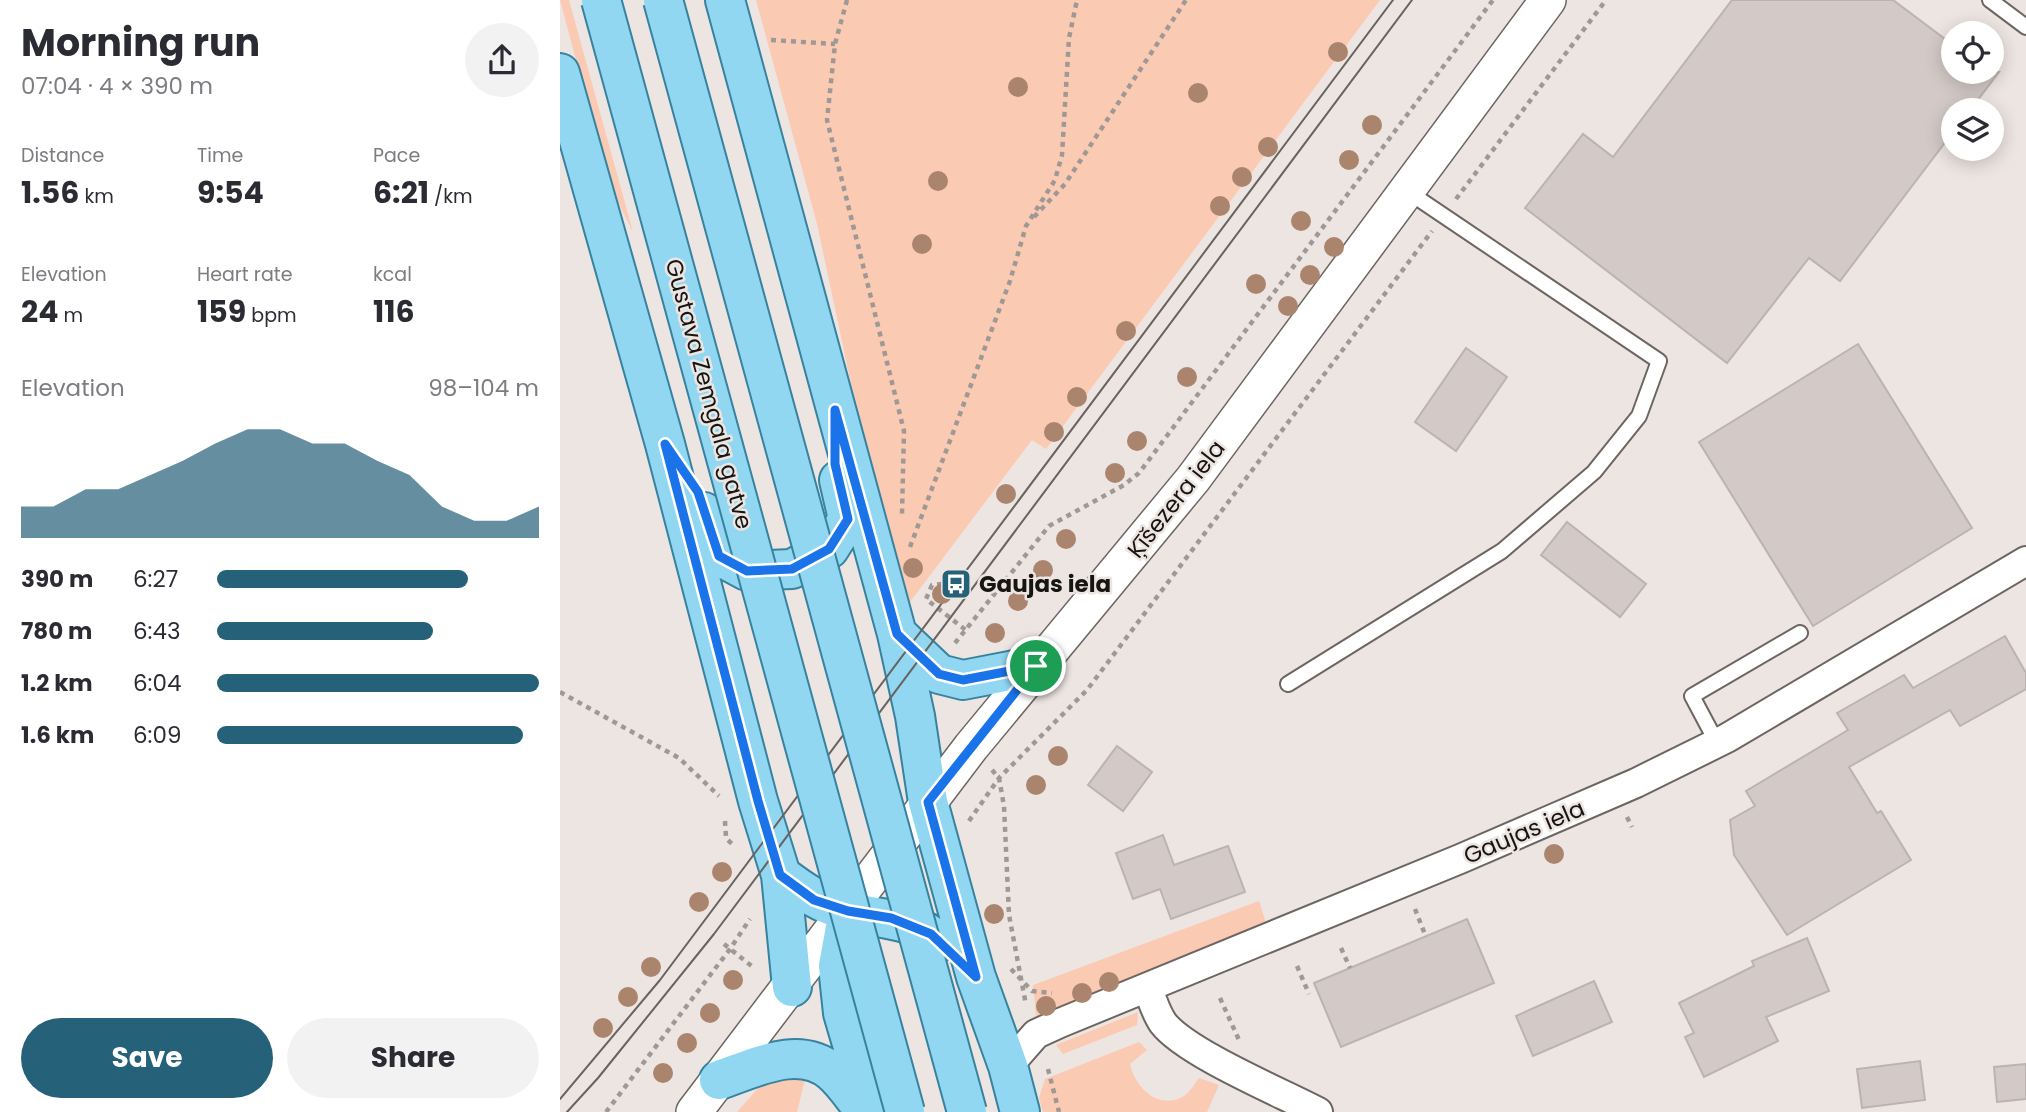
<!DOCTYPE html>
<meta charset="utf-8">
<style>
body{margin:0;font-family:Poppins,sans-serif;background:#f2f2f3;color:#2b2b33;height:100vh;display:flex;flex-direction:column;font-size:26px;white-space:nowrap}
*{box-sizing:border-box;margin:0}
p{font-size:23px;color:#7c7c81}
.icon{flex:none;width:38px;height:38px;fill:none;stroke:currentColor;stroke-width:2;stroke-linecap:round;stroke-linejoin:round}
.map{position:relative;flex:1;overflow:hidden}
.sheet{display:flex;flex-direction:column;background:#fff;width:560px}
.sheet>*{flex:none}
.buttons{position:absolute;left:1381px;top:21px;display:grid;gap:14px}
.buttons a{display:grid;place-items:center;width:63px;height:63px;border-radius:50%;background:#fff;box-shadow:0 4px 18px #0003;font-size:35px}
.pin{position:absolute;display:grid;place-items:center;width:60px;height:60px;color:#fff;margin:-30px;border:4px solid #fff;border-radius:50%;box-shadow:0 2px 7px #0007}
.round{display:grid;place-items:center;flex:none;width:74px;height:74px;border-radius:37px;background:#f2f2f3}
.head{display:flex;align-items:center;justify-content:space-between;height:119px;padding:0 21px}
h1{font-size:38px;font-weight:700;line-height:52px}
.stats{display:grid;grid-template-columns:repeat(3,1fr);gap:10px;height:119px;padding:7px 21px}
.stats div{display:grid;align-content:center}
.stats b{font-size:30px;font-weight:700}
.stats small{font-size:19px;font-weight:400}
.stats p{font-size:19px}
.chart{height:196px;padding:14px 21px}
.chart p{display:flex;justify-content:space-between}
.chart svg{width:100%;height:126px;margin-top:7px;fill:#256179;opacity:.7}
.action{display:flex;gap:14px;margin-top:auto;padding:14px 21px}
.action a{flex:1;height:80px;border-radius:42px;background:#256179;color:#fff;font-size:28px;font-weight:700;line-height:80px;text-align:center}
.action a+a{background:#f2f2f3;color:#2b2b33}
ul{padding:0 21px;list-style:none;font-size:23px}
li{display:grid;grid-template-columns:112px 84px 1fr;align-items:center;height:52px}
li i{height:18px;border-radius:9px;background:#256179}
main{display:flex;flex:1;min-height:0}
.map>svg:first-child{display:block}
</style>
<main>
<section class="sheet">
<div class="head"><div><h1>Morning run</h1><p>07:04 · 4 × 390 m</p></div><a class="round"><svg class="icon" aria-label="share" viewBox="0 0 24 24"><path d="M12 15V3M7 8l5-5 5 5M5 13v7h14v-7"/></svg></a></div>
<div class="stats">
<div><p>Distance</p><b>1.56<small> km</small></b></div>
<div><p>Time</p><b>9:54</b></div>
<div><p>Pace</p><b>6:21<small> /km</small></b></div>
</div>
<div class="stats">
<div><p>Elevation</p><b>24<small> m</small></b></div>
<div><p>Heart rate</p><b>159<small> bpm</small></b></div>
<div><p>kcal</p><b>116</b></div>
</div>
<div class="chart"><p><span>Elevation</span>98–104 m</p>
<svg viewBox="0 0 160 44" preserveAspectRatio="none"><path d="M0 44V33L10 33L20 27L30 27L40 22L50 17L60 11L70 6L80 6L90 11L100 11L110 17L120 22L130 33L140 38L150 38L160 33V44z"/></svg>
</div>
<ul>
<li><b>390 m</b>6:27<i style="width:78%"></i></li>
<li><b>780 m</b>6:43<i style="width:67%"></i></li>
<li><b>1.2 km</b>6:04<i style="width:100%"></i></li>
<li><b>1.6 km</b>6:09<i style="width:95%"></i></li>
</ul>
<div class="action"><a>Save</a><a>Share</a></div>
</section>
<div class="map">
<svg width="1466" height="1112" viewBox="0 0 1466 1112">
<rect width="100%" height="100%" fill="#ede5e1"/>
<path fill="#fbcab3" d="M0,0H9L73,232L49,184Z
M196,0H820L486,449L472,440L350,602L300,426L257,224Z
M699,901L707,926L476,1016L473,985Z
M578,1012L577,1025L503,1054L496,1045Z
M579,1042L587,1050L570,1064C575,1088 599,1111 624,1096C630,1092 635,1083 639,1078L659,1085L647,1112H483L479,1098L485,1079Z
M246,1075L237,1112H177L205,1080Z"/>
<path fill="#d3cac7" stroke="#bcb3b0" stroke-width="2" d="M1172,0H1333L1393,45V72H1439L1410,110H1393V132L1280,281L1249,258L1167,363L965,208L1023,134L1053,157Z
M1298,344L1412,528L1253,626L1139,442Z
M906,348L947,377L896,451L855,422Z
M1007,522L1086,584L1060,617L981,555Z
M1445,636L1466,673V689L1400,726L1390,710L1289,767L1317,813L1321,811L1351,860L1227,935L1174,855L1170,820L1195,806L1186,791L1288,730L1277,713L1344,675L1353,688Z
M557,746L592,772L563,811L528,785Z
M603,835L614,865L668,846L685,892L611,919L600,889L573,899L556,853Z
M907,919L934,983L781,1047L754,983Z
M1247,938L1269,991L1206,1017L1218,1041L1144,1077L1125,1037L1134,1033L1119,1003L1194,966L1192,961Z
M1034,981L1052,1022L973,1056L956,1016Z
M1360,1061L1365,1100L1302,1108L1297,1069Z
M1466,1064V1099L1437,1102L1434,1067Z"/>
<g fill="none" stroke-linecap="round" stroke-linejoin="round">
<g stroke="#6c6562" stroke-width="18">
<path id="service" d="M1430,0L1466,27
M728,684L942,551L1034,472L1079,416L1099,361L847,191
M1157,743L1132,696L1240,633"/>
</g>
<g stroke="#6c6562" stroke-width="32">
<path id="minor" d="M588,988C592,1000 596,1013 603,1023C626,1053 722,1093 758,1112
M448,1066L476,1034L500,1023L900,859L1076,783L1167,738L1466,561"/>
</g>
<g stroke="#6c6562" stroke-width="38">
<path id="tertiary" d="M134,1112L411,747L633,479L988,0"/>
</g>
<g stroke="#37829e" stroke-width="42">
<path id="primary" d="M165,0L337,634L355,716L368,802L416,977L448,1066L460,1112
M0,73L105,444L198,801L221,875L232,987
M144,512L159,556L187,571L232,569L269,549L288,519L279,480
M337,634L379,674L403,680L476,666
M221,875C242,891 261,904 287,911C319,920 353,917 379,942
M288,911L278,966L283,1013L295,1054L305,1112
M159,1080C195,1068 239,1044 272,1072C284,1082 294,1098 304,1110"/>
</g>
<path stroke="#9f9996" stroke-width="4.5" stroke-dasharray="5 5" stroke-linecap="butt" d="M287,0L275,44L267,120L344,431L342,514
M211,40L275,44
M896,199L1046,0
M474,217L505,184L626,0
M350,547L450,281L466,226L495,180L502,155L509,38L517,0
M382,584L372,585L366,599L407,631
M395,643L489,526L564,485L579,473L933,0
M0,692L119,758L159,796
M432,770L439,778L444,806L449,915L466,1005
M1067,817L1072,827
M165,821L166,838L175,847
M409,821L439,778L527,690L872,231
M855,909L866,937
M164,944L194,968
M781,948L790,968
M737,966L749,994
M451,969L472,991L492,993
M660,998L679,1040
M488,1069L499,1112
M46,1112L170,949L190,919"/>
<use href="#service" stroke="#fff" stroke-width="14"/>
<use href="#minor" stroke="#fff" stroke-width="28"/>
<use href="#tertiary" stroke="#fff" stroke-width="35"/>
<use href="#primary" stroke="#91d7f2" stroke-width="38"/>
<path stroke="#676360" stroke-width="2" d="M0,1099L100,980L833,0
M7,1112L38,1078L154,934L852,0"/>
<g stroke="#37829e" stroke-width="42" stroke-linecap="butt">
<path id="primary-bridge" d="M41,0L345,1112
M103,0L407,1112"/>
</g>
<use href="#primary-bridge" stroke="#91d7f2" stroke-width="38"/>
</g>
<g fill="#ab846e">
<circle cx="778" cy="52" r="10"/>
<circle cx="458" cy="87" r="10"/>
<circle cx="638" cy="93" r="10"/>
<circle cx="812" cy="125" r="10"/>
<circle cx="708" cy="147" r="10"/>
<circle cx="789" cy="160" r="10"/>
<circle cx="682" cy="177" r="10"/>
<circle cx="378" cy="181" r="10"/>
<circle cx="660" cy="206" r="10"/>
<circle cx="741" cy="221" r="10"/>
<circle cx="362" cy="244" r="10"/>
<circle cx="774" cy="247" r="10"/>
<circle cx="750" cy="275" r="10"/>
<circle cx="696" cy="284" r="10"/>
<circle cx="728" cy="306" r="10"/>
<circle cx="566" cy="331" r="10"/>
<circle cx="627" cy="377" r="10"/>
<circle cx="517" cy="397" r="10"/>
<circle cx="494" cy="432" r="10"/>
<circle cx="577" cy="441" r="10"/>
<circle cx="555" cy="473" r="10"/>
<circle cx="446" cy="494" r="10"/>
<circle cx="506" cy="539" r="10"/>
<circle cx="353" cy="568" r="10"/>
<circle cx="483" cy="570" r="10"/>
<circle cx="382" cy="594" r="10"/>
<circle cx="458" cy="601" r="10"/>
<circle cx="435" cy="633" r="10"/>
<circle cx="498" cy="756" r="10"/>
<circle cx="476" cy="785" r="10"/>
<circle cx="994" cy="854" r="10"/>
<circle cx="162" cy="872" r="10"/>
<circle cx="139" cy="902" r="10"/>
<circle cx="434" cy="914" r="10"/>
<circle cx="91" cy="967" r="10"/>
<circle cx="173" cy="980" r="10"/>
<circle cx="549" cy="982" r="10"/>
<circle cx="522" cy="993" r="10"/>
<circle cx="68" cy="997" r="10"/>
<circle cx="486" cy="1006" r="10"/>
<circle cx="150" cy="1013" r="10"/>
<circle cx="43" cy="1028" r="10"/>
<circle cx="127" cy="1043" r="10"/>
<circle cx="103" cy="1073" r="10"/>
</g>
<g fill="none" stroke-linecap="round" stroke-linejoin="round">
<g stroke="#fff" stroke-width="14">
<path id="route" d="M275,410L337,634L379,674L403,680L476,666L368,802L416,977L371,934L331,918L288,911L254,900L220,875L198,801L105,444L138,492L159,556L187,571L232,569L269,549L288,519L275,464Z"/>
</g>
<use href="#route" stroke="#1a73e8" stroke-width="9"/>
</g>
<defs>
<g id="bus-square" transform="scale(1.575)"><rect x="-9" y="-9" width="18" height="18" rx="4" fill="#256179" stroke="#ede5e1"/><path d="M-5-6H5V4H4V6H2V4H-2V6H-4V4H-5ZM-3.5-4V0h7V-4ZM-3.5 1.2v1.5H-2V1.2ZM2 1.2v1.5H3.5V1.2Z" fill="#fff"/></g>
</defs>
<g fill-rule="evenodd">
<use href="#bus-square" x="396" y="584"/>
</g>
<g text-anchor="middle" stroke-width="5" stroke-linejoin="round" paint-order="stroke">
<g font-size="23" fill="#171513" stroke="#ede5e1">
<text transform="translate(149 394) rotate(75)" y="8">Gustava Zemgala gatve</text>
<text transform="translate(616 499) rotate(-52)" y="8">Ķīšezera iela</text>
<text transform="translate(964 832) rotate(-23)" y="8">Gaujas iela</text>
</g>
<g font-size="23" font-weight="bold" fill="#171513" stroke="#ede5e1" text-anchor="start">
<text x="419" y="592">Gaujas iela</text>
</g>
</g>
</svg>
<div class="buttons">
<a><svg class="icon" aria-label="locate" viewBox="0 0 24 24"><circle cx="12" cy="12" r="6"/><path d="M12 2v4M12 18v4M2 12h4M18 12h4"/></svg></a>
<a><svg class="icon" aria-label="layers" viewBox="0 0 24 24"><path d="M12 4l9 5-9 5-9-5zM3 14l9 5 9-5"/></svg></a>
</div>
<div class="pin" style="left:476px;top:666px;background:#1e9e55"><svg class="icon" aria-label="arrive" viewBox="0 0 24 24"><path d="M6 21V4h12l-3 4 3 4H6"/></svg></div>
</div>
</main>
